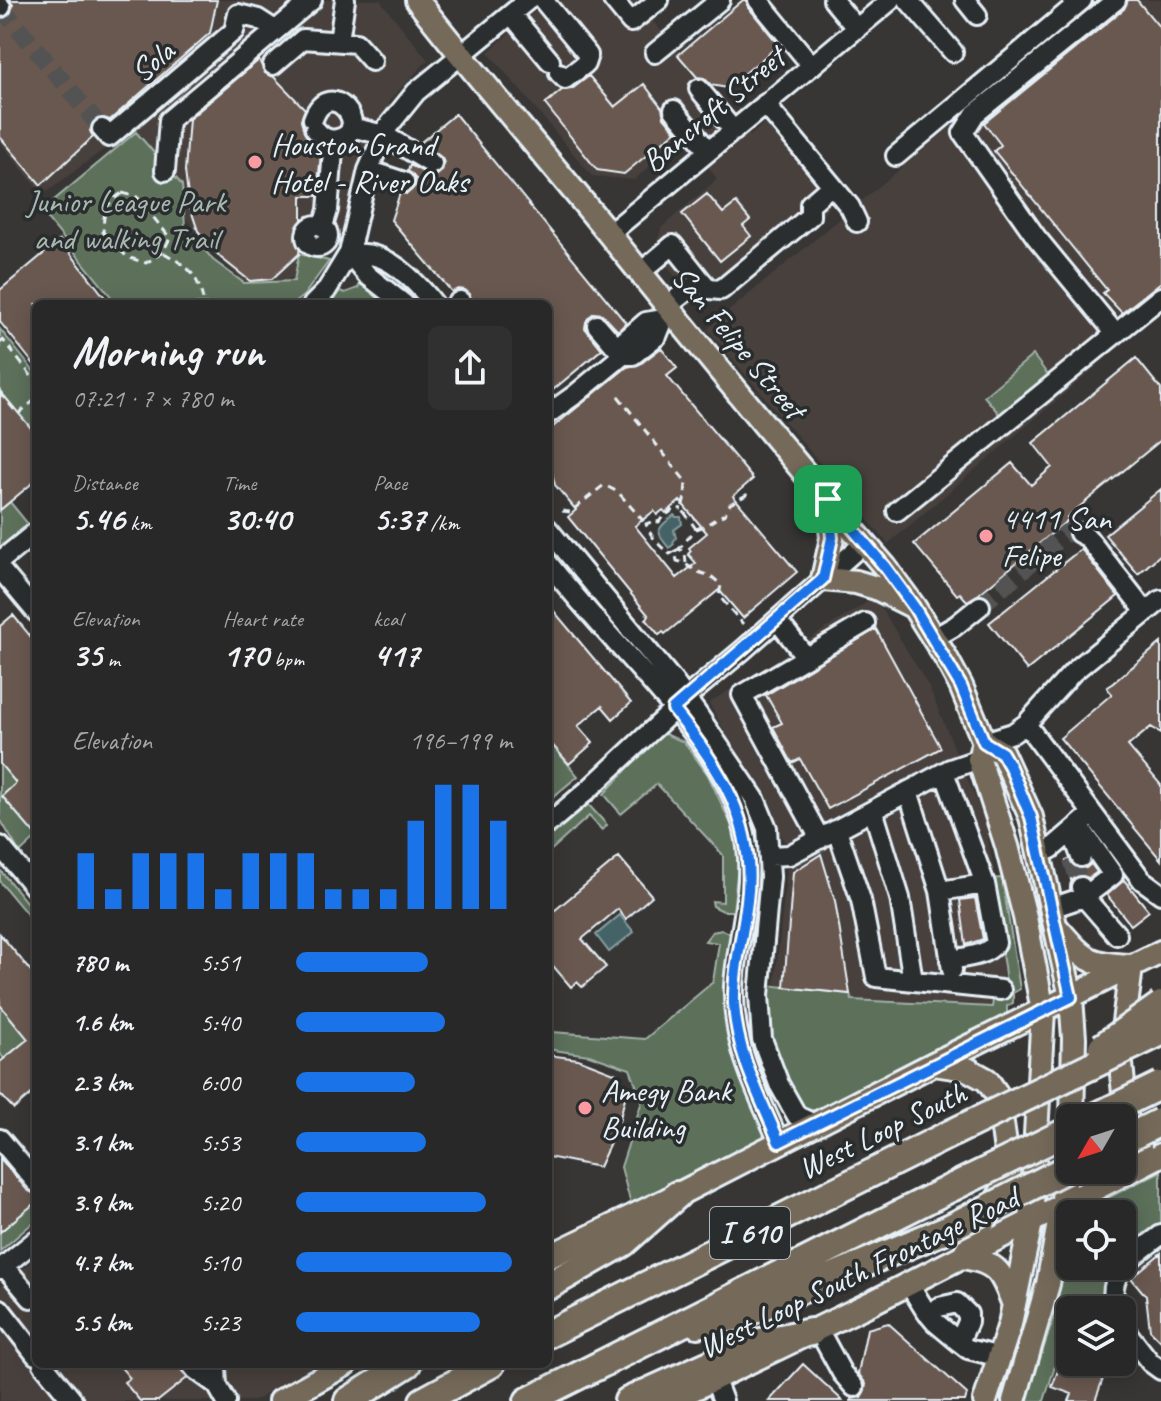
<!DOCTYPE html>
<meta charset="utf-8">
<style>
body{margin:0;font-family:Caveat,sans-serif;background:#313030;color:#f1f3f6;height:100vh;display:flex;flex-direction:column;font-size:30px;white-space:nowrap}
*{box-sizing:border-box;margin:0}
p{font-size:26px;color:#a5a6a8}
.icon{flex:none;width:44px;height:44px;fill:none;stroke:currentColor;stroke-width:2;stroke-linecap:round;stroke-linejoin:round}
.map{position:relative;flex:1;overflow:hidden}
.details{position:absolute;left:32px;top:300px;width:520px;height:1068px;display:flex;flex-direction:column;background:#292828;border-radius:12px;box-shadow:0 4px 20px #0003,0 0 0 2px #454445}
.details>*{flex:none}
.needle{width:52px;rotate:231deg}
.controls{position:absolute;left:1056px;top:1104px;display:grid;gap:16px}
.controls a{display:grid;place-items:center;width:80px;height:80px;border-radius:12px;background:#292828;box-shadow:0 4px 20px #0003,0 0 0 2px #454445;font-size:40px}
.pin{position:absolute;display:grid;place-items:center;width:68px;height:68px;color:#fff;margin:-34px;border-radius:16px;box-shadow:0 4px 12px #0006}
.round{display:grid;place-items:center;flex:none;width:84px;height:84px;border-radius:12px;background:#313030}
.overview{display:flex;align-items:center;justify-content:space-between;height:136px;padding:0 40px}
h1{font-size:44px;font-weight:700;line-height:60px}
.metrics{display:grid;grid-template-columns:repeat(3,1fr);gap:12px;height:136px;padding:8px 40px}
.metrics div{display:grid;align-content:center}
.metrics b{font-size:34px;font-weight:700}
.metrics small{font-size:22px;font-weight:400}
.metrics p{font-size:22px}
.chart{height:224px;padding:16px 40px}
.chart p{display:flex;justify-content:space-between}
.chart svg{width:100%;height:144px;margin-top:8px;stroke:#1a73e8;stroke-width:6}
ul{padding:0 40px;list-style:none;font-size:26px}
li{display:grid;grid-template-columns:128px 96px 1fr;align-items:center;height:60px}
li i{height:20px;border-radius:10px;background:#1a73e8}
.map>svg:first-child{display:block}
</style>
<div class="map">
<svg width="1161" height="1401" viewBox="0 0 1161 1401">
<rect width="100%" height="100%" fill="#373635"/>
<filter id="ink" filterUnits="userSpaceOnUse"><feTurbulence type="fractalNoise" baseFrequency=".0125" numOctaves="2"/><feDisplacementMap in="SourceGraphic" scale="16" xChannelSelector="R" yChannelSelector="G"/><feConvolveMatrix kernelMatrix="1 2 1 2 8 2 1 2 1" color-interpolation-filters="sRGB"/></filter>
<g filter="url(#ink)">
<path fill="#46403d" d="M0,0H380L428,60L391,99L331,256L257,297L192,227L128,131L43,195L0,142Z
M549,0H635L750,136L767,121L833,199L819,222L728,296H690L654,249L662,227L717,179L685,136L634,180L592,176L488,52Z
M1104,0H1161V311L888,544L707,329Z
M875,597L929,687L985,821L1014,983L998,1013L774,991L789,849L709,703Z
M36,1259V1364H318L254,1401H0V1286Z"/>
<path fill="#5b705a" stroke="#a2b0a9" stroke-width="2" d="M136,132L182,185L185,226L213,260L244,283L294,281L299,254L329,261L304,295L293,304H117L41,211Z
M360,284L390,304H330L340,291L345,293L358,288Z
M0,329L36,374V424L25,434L0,403Z
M1033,355L1048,375L1000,415L984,396Z
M10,502L28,524L0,549V510Z
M665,734L684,742L708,775L735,833L738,865L733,911H723L713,906L712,901L723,902V855L657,784L621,814L604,794L653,741Z
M548,740L578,776L548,801Z
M0,764L24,777L2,796L36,836V838L20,853L0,819Z
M587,803L607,825L602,830L589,816L548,853V836Z
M0,870L36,914V925L0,882Z
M1002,878L1020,989L1013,993V1003L1007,1006V1016L816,1111L803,1108L797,1102L776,1059L767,1018V985L850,994L852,1000L992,1007L994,995L1007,994L1004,966L988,879Z
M722,930L732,934L729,984L773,1138L632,1208L621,1167L642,1101L630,1069L589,1055L553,1050L548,1044V1027L552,1032L645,1039L713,982L719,943L705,941L712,932Z
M0,1005L28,1039L4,1059L0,1053Z
M1161,1171V1225L1122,1258V1214H1076Z
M36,1202V1220L0,1251V1232Z
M1070,1233V1266H1112L1109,1269L1102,1307L1103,1310H1070V1319L1044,1401H1026L1053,1320Z"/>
<path fill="#456466" stroke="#869ca0" stroke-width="2" d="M674,515L676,517H681L682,524L674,530L676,538L673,542L674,544L669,548C654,531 657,529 674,515Z
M620,915L634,932L609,952L596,935Z"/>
<path fill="#695950" stroke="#e8f1f8" stroke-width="2" fill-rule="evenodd" d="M10,0H217L210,33L110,120L100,117L94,121L90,131L93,137L41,185L0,137V19L9,16L12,11L13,5Z
M743,0H746L749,8L779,45L727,88L711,85L704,78L697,77L678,55Z
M1128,0H1137L1161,29V282L1122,313L1103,293L1107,290L994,151L1001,145L984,123L1124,9Z
M259,60L265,73L274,77L305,109L301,120L304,132L309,140L307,142L321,152L317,196H302V228L299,254L272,279L250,281L221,258L198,231L189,204L185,171L189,119Z
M589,76L615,107L644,84L662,108L664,117L676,131L624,174L597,170L545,104L562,90L572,89Z
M455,114L626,323L618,331L602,314L594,313L589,317L586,322L585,328L602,349L548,394V304H471L470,294L465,290L458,289L452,292L391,220L400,193L407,194L415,186L416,179L408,171L410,165L431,176L437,175L442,171L444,163L442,158L420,143Z
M707,194L723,213L736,203L750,220L743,226L751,236L720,261L682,214Z
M60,240L110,304H36V367L0,322V290Z
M661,348L677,368L667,376L753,479L733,496L797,572L743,618L719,590L665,634L663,632L659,635L646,619L649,616L568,517L576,510L555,485L548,456V431L627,367L640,364ZM680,501L707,533L689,548L691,551L688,554L696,563L677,578L635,526L654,511L657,515L663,510L666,513Z
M1136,358L1161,389V440L1067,517L1069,519L979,594L967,601L960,593L957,595L914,544L1012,463L1031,485L1052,467L1033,443Z
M0,391L36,434V480L0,510Z
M1161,489V554L1138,574L1105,535Z
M1081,549L1118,596L1027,670L989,623Z
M548,604L631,703L613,719L602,706L578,726L593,743L569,764L548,740Z
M13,615L36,643V836L2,796L16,783L0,764V626Z
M876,629L941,748L828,809L800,759L792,763L773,727L782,723L766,695Z
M1161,643V733L1151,727L1128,746L1161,785V860L1060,738L1112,694L1107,688Z
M821,854L835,901L850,994L784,987L793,872Z
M619,857L652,896L626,919L618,909L582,939L606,967L582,987L577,982L571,987L548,960V916Z
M1069,860L1073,866L1078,869L1086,868L1091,864L1097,872L1089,878L1078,875L1071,880L1066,861Z
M1124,880L1149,911L1131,925L1107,895Z
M975,898L983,939L966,945L960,900Z
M0,934L36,977V1090L14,1109L0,1094V1062L28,1039L0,1005Z
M548,1055L578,1059L617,1074L615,1080L620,1084V1090H627L618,1126L599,1167L548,1157Z
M0,1158L27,1190L36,1195V1202L0,1232Z
M1161,1253V1341L1150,1330L1146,1296L1131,1278Z
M888,1323L967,1394L965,1401H851V1399L861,1397L865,1390L866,1384L858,1373L867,1329Z
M1061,1362H1109L1095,1401H1069L1072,1394L1052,1387Z
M118,1364H177L187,1378L158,1401H140L124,1382L130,1378Z
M803,1364L843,1401H769Z"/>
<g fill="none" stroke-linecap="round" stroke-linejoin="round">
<path stroke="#525252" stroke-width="18" stroke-dasharray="18 9" stroke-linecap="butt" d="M1,7L102,129
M980,606L1066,533H1079
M1072,859L1080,885"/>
<g stroke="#e8f1f8" stroke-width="24">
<path id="minor" d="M543,0L588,55L585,64L565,79L559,73
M613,0L631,22L659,0
M758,0L812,66
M833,0L857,29
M908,0L953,52
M965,0L977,15
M0,6L1,7
M511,14L550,61
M339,41L345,0
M655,53L720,0
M273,65L303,39L356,43L372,61
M699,89L734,131
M765,104L850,207L857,222
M674,110L709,151
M313,119C330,73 375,131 337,139C327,141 321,136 315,129
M351,127L384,135L432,164
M102,129L109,137L234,31L238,14L258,19L275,30
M896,156L1082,0
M368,170L404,182
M165,171L169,120L312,0
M306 236a11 11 0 1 1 22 0a11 11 0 1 1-22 0Z
M323,226L328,210L334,140
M609,234L891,0
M349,253C357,254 367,253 375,256C396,261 421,287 434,304
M349,253L367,275L404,304
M640,273L673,245L701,280L667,306
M701,280L709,289L721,290L810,216V204L832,185
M313,304L326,291L349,253L368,170L386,129L416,92L528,0
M456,304L460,301
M597,325L623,355
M1115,333L1036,237L963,133L975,114L1116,0
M623,355V342L646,322L664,319L670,315
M548,414L576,394L623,355H633L657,336L664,319
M897,511L1161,297
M548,529L674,682L696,712L755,799L767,828L770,877L759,995L762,1039L779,1084L797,1116L814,1124
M1079,533L1087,537L1146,612
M0,561L36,532
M548,563C578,601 611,637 643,673C683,719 730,770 744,830C757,884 737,933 734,987C732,1046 757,1090 779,1142
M0,569L36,612
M777,620L806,657
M934,638L955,626L980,606
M1026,724L1142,880L1161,894
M984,742L1013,733L1026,724L1073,672L1161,600
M944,772L985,884L996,943C986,956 966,957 950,960
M908,791L940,891L952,970
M873,810L900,898L913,981
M548,824L588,790L695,690L743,650L864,543
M837,830L861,900L876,977L1001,990
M1072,832L1081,857
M820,839L742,695L865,623
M0,846L36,889
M1039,854L1051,849L1087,818
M770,856L789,855L950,769L979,759
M1081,887L1084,897L1117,935
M940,891L985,884
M1051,908L1084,897L1113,875L1079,826
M0,1139L36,1182
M4,1266L31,1298
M0,1269L36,1240
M909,1284L925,1310L935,1322L959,1342L968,1349L1000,1357
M0,1309L36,1355
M1115,1310C1106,1269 1133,1257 1161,1235
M928,1314L939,1307L957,1303L968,1314V1322L959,1342
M1122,1326L1150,1362L1161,1370
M818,1329L842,1373L854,1387
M43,1364L73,1401
M191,1364L196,1370L217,1385
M213,1364L216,1368L217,1385L226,1401
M715,1380L723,1401"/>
</g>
<g stroke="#e8f1f8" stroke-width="28">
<path id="major" d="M417,0C479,80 546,156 610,235C700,347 791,459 885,567L914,607L946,658L961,686L984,742L1002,753L1031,817L1071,997L1074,1038L1072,1118
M828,499L832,538L823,579L856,582L876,588L912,606
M984,742L979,759L1007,846L1025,917L1043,1011L1031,1222L1010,1324L985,1401
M1058,929C1085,960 1088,964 1130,966
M1131,967L1120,1054L1128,1133L1136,1145L1140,1147
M934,1064L967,1069L987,1080L998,1096L1010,1178L963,1256
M548,1257L677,1195L933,1064L1161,952
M962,1257C998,1262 1002,1273 1014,1305
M280,1401L346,1364
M668,1401L871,1303L1161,1155
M1014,1401L1048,1284L1062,1206L1070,1148"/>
</g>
<g stroke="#e8f1f8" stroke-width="32">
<path id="highway" d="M548,1286L623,1243L677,1195
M697,1324L736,1317L947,1229
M548,1334L952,1133
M348,1401L407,1364
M423,1401L491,1364
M528,1401L951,1188
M628,1401L756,1343L811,1332"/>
</g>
<path stroke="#e8f1f8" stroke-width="3" stroke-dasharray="8 6" stroke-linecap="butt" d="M122,193L137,197L170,238L163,252L146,263L127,257L103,232C104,211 104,205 122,193Z
M164,253C190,267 198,275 204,304
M0,343L3,340L36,382
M0,393L18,414L36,399
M618,396L686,482L685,496L682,509L696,529L679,549
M562,511L570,512L604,485L618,492L646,524
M696,529C707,526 715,518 725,514L730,504L750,493
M675,551L670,554C660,547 650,536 646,524L654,521L659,522L664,515L669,513L675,508L682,509
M686,563L685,553L679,549L675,551L677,561C686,563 689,567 696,571C710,577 708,572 721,585L719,596L743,624"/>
<use href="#minor" stroke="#2a2d2e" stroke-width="18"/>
<use href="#major" stroke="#746a5a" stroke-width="22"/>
<use href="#highway" stroke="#746a5a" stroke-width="26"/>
<g stroke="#e8f1f8" stroke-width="32" stroke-linecap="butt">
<path id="highway-bridge" d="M1102,1047L1161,1005
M1093,1118L1161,1085
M952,1133L1161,1032
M1122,1141L1160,1122
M951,1188L1070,1130
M947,1229L1070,1167"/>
</g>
<use href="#highway-bridge" stroke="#746a5a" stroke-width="26"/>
</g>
</g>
<g fill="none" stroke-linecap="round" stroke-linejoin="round" filter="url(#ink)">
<g stroke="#fff" stroke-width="16">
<path id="route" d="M828,499L885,567L914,607L961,686L984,742L1002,753L1010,767L1031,817L1071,997L779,1142C760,1096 737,1055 734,1004C733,970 743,935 747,901C757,824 720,767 673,709L823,579L832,538Z"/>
</g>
<use href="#route" stroke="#1a73e8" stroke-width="10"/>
</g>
<g fill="#ff9aa2" stroke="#2a2d2e" stroke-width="3">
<circle cx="255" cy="162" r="8"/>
<circle cx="986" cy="536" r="8"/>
<circle cx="585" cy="1108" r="8"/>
</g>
<g text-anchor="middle" stroke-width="7" stroke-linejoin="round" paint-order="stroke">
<rect fill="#2a2d2e" stroke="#afb6bb" stroke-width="2" x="710" y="1207" width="80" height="52" rx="6"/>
<g font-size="30" font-weight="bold" fill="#e8f1f8">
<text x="750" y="1243">I 610</text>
</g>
<g font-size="32" fill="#e8f1f8" stroke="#2a2d2e">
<text transform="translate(152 61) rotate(-40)" y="11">Sola</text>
<text transform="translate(713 109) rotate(-40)" y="11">Bancroft Street</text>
<text transform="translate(739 342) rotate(50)" y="11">San Felipe Street</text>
<text transform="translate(882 1130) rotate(-26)" y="11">West Loop South</text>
<text transform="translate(858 1272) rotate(-26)" y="11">West Loop South Frontage Road</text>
</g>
<g font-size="32" fill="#e8f1f8" stroke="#2a2d2e" text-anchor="start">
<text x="271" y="155">Houston Grand<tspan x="271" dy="37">Hotel - River Oaks</tspan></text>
<text x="1002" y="529">4411 San<tspan x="1002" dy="37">Felipe</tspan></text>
<text x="601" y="1101">Amegy Bank<tspan x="601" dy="37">Building</tspan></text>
</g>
<g font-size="32" fill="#a9b7b1" stroke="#2a2d2e">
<text x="126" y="212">Junior League Park<tspan x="126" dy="37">and walking Trail</tspan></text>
</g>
</g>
</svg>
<div class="controls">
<a><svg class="needle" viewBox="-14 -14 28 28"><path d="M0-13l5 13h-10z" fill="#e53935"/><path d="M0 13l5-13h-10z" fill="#a5a6a8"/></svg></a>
<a><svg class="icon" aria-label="locate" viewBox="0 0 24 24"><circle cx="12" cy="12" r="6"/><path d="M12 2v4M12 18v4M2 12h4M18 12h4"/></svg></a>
<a><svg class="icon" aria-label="layers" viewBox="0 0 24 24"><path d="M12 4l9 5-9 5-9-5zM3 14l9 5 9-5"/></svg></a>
</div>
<div class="pin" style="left:828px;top:499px;background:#1e9e55"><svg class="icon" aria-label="arrive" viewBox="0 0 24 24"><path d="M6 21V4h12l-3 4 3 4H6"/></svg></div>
<section class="details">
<div class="overview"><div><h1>Morning run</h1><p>07:21 · 7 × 780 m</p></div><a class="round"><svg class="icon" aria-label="share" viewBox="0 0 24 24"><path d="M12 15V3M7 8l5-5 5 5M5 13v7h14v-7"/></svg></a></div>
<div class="metrics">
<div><p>Distance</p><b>5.46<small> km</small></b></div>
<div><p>Time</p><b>30:40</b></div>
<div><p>Pace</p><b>5:37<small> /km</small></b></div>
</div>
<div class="metrics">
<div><p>Elevation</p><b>35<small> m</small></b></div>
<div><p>Heart rate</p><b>170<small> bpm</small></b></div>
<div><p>kcal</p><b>417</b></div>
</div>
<div class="chart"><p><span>Elevation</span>196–199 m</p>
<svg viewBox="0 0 160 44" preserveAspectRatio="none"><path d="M5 44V27M15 44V38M25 44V27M35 44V27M45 44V27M55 44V38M65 44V27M75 44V27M85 44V27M95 44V38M105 44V38M115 44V38M125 44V17M135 44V6M145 44V6M155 44V17"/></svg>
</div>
<ul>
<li><b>780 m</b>5:51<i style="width:61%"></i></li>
<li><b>1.6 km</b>5:40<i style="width:69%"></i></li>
<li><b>2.3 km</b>6:00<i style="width:55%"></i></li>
<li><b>3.1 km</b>5:53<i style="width:60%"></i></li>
<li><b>3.9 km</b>5:20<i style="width:88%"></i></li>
<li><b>4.7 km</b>5:10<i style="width:100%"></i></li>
<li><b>5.5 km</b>5:23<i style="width:85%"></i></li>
</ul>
</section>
</div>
